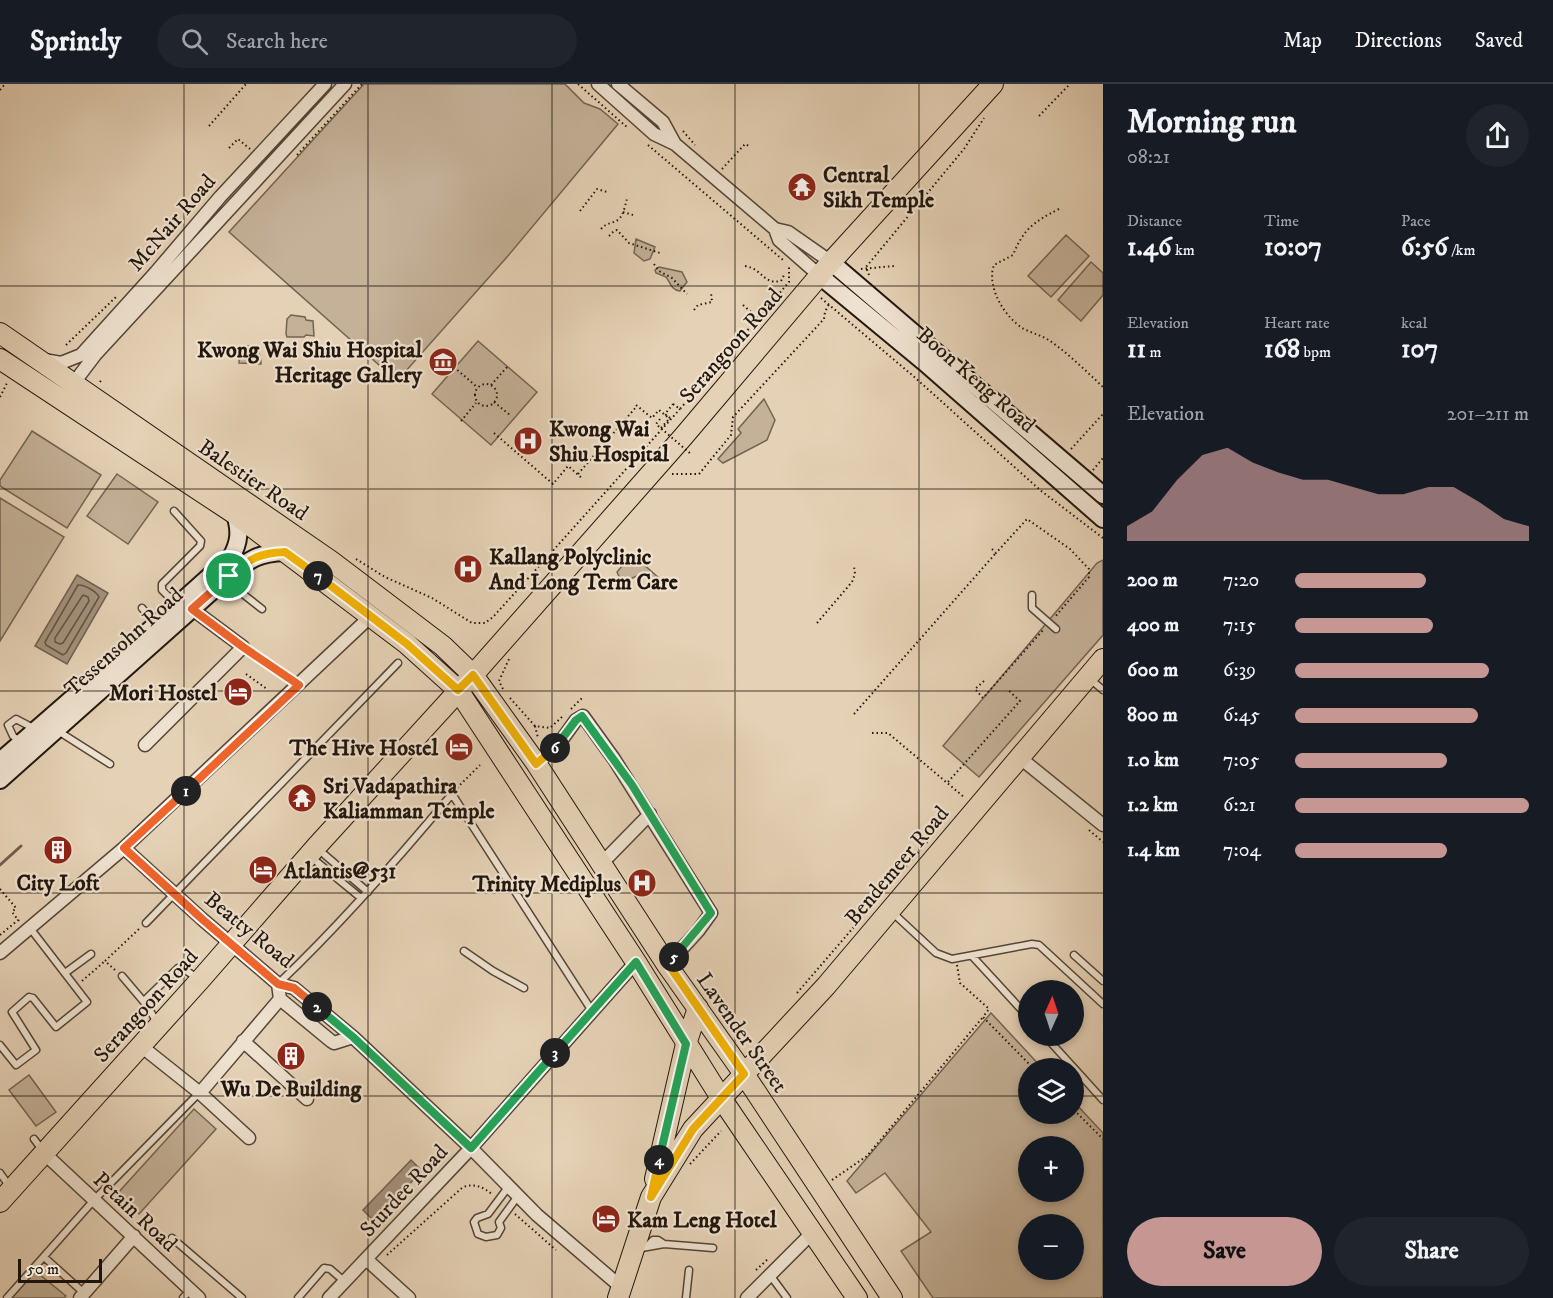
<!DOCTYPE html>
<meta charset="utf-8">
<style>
body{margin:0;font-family:"IM FELL DW Pica",serif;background:#20242c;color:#f1f3f6;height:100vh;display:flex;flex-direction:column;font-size:22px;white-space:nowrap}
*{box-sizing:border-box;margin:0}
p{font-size:20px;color:#9ea1a6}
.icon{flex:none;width:33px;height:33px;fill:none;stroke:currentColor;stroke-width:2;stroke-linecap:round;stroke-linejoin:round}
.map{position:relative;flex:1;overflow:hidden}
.side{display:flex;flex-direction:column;background:#171b24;width:450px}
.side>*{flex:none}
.needle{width:39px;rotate:3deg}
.controls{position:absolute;left:1018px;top:896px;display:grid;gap:12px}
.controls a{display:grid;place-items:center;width:66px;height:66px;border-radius:50%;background:#171b24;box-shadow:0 3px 9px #0003;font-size:30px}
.scale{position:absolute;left:18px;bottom:15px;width:84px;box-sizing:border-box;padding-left:6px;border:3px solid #22160c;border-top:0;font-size:16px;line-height:21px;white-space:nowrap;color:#22160c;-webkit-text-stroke:4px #eee1cf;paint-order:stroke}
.pin{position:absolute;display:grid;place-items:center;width:51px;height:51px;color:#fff;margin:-26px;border:3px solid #fff;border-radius:50%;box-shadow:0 2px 6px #0007}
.km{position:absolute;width:30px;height:30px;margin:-15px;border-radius:50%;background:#222;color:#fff;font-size:16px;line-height:30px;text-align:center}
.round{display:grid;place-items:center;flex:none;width:63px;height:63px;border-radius:32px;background:#20242c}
.overview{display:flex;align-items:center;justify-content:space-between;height:102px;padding:0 24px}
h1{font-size:33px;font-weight:700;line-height:45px}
.stats{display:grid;grid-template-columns:repeat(3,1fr);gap:9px;height:102px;padding:6px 24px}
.stats div{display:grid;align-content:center}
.stats b{font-size:26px;font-weight:700}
.stats small{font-size:16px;font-weight:400}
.stats p{font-size:16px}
.chart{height:168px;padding:12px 24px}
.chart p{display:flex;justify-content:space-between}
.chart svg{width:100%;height:108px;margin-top:6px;fill:#c59692;opacity:.7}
.cta{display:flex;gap:12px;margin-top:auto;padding:12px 24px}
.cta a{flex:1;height:69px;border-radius:36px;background:#c59692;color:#111;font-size:24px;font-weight:700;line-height:69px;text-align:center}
.cta a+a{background:#20242c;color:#f1f3f6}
ul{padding:0 24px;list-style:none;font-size:20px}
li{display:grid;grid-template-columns:96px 72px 1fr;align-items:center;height:45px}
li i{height:15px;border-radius:8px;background:#c59692}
header{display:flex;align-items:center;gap:36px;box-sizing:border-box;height:84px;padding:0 30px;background:#171b24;border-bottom:2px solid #363941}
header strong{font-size:28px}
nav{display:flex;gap:33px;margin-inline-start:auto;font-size:21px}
.search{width:420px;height:54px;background:#20242c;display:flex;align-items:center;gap:15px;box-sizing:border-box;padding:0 21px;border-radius:33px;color:#9ea1a6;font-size:22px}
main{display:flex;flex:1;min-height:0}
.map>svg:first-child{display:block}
</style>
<header>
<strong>Sprintly</strong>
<div class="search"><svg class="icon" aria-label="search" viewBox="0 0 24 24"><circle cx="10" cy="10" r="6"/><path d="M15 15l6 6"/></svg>Search here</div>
<nav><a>Map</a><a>Directions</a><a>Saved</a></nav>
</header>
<main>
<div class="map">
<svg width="1103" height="1214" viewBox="0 0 1103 1214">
<rect width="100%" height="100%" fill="#e5d1b5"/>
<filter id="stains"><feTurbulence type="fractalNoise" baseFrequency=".00333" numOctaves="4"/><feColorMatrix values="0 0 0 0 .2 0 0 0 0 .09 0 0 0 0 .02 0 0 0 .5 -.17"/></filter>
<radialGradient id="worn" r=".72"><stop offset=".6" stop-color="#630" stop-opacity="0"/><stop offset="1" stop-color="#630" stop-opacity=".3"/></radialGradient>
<path fill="#c4b198" stroke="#736452" stroke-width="1.5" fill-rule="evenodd" d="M364,0H565L584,19L600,25L618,40L507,173L397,297L229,148Z
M1066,151L1089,172L1051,213L1028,192Z
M636,155L655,163L650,175L644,177L634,169Z
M1091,178L1103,189V211L1081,237L1058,216Z
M659,183L682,188L687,198L680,207C671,206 670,198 666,193L656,189L655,186Z
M291,231L305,233L306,236L313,237L314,252L306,251L304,253H287L286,250L287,235Z
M478,257L537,308L491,361L432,310Z
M248,262C258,263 261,272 261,280L239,279L240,269Z
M764,315L775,336L767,356L723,379L718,375L741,349L738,345Z
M32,347L101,391L67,444L0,402V396Z
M117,390L158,418L128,460L87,432Z
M0,414L64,453L0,557Z
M632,470L660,495L653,503L645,488L622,499L617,488Z
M1103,476V551L979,693L943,662L1097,479Z
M991,929L1042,984H1029V1029H1074V1018L1103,1049V1212L1101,1214H933L901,1167L931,1148L885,1089L856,1109L847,1097ZM1029,1062H1074V1107H1029ZM1029,1140H1074V1185H1029Z
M29,991L56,1028L36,1042L9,1006Z
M194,1025L216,1045L139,1130L117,1110Z
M34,1186L66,1212L64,1214H9Z"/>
<path fill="#a3917c" stroke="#6f604f" stroke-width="1.5" d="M77,491L108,509L67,580L35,562Z
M411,1076L422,1087L374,1137L363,1126Z"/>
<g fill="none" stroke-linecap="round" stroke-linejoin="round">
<path stroke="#625444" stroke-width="1.5" d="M78,501C84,500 97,508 99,513L66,569L63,571L46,561L45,558Z
M83,511L88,513L89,517L63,559L60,560L55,558V554Z"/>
<path stroke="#6f604f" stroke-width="3" d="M0,781L21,762"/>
<g stroke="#534536" stroke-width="9">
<path id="lane" d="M174,427L201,457L200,462L162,500V506L177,521
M225,496L262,525
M1032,511V524L1056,545
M142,524L154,538
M1090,595L1103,606
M58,647L110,680
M20,658L13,652L8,641L16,635L35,645
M318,765L368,808
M311,773L361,814
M893,829L936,869L952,875L1032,860L1039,861L1103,920
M146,839L398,579
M464,867L493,887L524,904
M1074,871L1103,897
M973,873L1029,934
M65,889L91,870
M122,892L144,918
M279,899C341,840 397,776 452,710L592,927
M157,938L145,919V916L178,884L181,883L197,894
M1044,951L1074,984
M0,961L16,981L36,966L12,928L29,913L33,914L56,943L87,918L30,844
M1074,984L1103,1016
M34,1055L43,1067
M0,1089L10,1103
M509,1102L488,1130L477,1134L474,1138L478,1150L486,1153L497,1151L501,1144L499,1138L518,1112
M172,1154L242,1214
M646,1163L653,1156H658L664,1160
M636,1165L664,1160L713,1164
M44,1173L84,1209
M770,1191L787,1214
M7,1214L94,1116L199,1009
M183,1214L190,1206
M298,1214L324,1184L330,1185L344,1197
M686,1214L689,1186"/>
</g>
<g stroke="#534536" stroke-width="15">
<path id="street" d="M598,0L654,50L675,60L775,145L788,148L831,178
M618,0L663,38L675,60
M775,145L779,156L820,192
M44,276L61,279L81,271L156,188L220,113L325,0
M73,300L95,271L345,0
M145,661L243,563L192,525
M1019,673L1103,741
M536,679L558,661L576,636L583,632L614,675L711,829L698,847L667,881
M124,764L202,835L278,900L294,904L353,953L471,1064L537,1131L621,1203
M602,779L650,730
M0,869L124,764L371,532
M280,915L331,957L334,959L353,953
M243,957L307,1015
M141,962L200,1009L249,1054
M200,1009L280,915L278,900
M45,1070L199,1214
M366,1175L409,1214
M80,1214L134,1152
M329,1214L471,1064L636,878
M747,1214L811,1150"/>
</g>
<g stroke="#22160c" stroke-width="20">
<path id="secondary" d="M831,178L1103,411
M820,192L924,278L1103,435
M0,677L123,570L231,473C240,458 240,446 235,430
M0,696L229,492C250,475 258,469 285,468"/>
</g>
<g stroke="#22160c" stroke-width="22">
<path id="primary" d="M0,249L331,477L443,562L473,591L536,679L667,881L744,990L892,1214
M0,275L235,430L407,560L458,606L636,878L721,1014L857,1214
M655,1095L686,960L698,924
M0,1118L200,896L316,763L473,591L683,353L831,178L993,0
M618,1214L651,1113L693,1045L826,902L1103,575"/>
</g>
<path stroke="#22160c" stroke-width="2" stroke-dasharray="1.5 3" stroke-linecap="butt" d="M578,0L628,44
M0,6L5,0
M1039,32L1070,0
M209,42L246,0
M683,47L695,61
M648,61L783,176
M229,64L238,55L250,65
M297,71L362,0
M722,85L745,60L749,62
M1059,125C1034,138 1024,144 1013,171L994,181C986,203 1005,234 1024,245C1034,250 1044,252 1053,259C1071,272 1087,288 1103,303
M580,127L597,105L607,108
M623,128L633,131
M601,145C607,138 613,140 619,135C624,130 625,121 627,115
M609,152L614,147L617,146L629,159L660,169
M654,180L659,187L672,194L687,210
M745,182C763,185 763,201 781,197L784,191
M861,185L894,182
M869,191L866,183L964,65L984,34
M821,214L912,291L1040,406L1103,454
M743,221L758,234
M694,226L698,221L712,218L711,209
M66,261L116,213
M454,283L477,303
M100,298L102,295
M475 311a11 11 0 1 1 22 0a11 11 0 1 1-22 0Z
M491,301L508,282
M0,313L8,297
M494,318L510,331
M673,320L680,325L789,198V182
M636,321L652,334L659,326L670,335
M461,337L476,319
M494,349L553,400L568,382L583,395
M1071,365L1103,330
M1093,386L1103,374
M578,390L637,322
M672,390H699L731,351L733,333L824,235L825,228L829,220
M992,465L996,469L1027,435L1070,465L1089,485V493L1054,534
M356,475L385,493L432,514L472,539H485L493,533L532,490L539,496
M532,490L680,325
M817,539L852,498L855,490L854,482
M252,570L288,594
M246,590L267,605
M984,597L975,605L983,614L1044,545
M503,605L499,597L509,575
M510,614L535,642L550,644L564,631
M571,625L582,614
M854,630L996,469
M535,642L538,654
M872,649H888L965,714
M948,698L1020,617L1007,605
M457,704L480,681
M1089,746L1103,758
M0,805L16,824L12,828L19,837
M0,851L18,836
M957,881L960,899L989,925L983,933L1033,984
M115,886L105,877L139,845
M82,897L105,877
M797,909L928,757
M770,1000L767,992L770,986
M1074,1026L1103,1055
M690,1080L721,1047
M832,1096L867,1072L983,933
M515,1130L556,1166
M387,1171L463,1103C475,1099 483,1103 493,1111
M756,1186L769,1174"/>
<use href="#lane" stroke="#eee1cf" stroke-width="6"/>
<use href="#street" stroke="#eee1cf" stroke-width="12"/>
<use href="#secondary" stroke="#eee1cf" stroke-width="16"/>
<use href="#primary" stroke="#e5d1b5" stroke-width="20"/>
<path stroke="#22160c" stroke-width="2" stroke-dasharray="1.5 3" stroke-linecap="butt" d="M660,335L656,340L692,371
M661,344L670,334L665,330L673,320"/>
</g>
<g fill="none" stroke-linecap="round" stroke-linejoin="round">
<g stroke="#fff" stroke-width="12">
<path id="split-1" d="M186,707L299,601L243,563L192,525L229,492"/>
</g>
<g stroke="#fff" stroke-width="12">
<path id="split-2" d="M186,707L124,764L202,835L278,900L294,904L317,923"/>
</g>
<g stroke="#fff" stroke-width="12">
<path id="split-3" d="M317,923L353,953L471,1064L555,969"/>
</g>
<g stroke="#fff" stroke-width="12">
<path id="split-4" d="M555,969L636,878L686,960L659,1076"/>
</g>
<g stroke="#fff" stroke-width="12">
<path id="split-5" d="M659,1076L651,1113L693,1045L744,990L668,880L674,873"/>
</g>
<g stroke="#fff" stroke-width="12">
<path id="split-6" d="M555,664L576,636L582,632L632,701L711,829L674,873"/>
</g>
<g stroke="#fff" stroke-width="12">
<path id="split-7" d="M318,492L407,560L458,606L473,591L536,680L555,664"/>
</g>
<g stroke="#fff" stroke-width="12">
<path id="split-8" d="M229,492C250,475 258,469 285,468L318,492"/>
</g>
<use href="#split-1" stroke="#f0652b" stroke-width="8"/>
<use href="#split-2" stroke="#f0652b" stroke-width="8"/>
<use href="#split-3" stroke="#22a559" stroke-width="8"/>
<use href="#split-4" stroke="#22a559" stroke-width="8"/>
<use href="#split-5" stroke="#f5b400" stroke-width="8"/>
<use href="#split-6" stroke="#22a559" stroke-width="8"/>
<use href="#split-7" stroke="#f5b400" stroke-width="8"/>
<use href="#split-8" stroke="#f5b400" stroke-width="8"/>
</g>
<path fill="none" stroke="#22160c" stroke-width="1.5" stroke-opacity="0.55" d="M184,0V1214M368,0V1214M552,0V1214M735,0V1214M919,0V1214M0,202H1103M0,405H1103M0,607H1103M0,809H1103M0,1012H1029M1074,1012H1103"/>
<defs>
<g id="temple-disc" transform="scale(1.5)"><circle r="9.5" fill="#8f2418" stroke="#eee1cf"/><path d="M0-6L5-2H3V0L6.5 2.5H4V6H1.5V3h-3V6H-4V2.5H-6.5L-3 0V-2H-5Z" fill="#fff"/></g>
<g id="museum-disc" transform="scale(1.5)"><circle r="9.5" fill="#8f2418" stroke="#eee1cf"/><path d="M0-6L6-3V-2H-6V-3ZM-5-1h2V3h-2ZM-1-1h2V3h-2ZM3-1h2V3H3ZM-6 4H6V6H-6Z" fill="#fff"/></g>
<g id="hospital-disc" transform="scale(1.5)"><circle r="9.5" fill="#8f2418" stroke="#eee1cf"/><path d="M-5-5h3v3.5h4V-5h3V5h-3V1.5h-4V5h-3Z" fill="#fff"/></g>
<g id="hotel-disc" transform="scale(1.5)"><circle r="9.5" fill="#8f2418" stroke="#eee1cf"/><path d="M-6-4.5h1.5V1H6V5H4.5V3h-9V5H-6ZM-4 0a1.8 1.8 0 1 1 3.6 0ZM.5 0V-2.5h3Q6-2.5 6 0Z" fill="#fff"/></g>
<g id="building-disc" transform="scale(1.5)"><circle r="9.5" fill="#8f2418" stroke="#eee1cf"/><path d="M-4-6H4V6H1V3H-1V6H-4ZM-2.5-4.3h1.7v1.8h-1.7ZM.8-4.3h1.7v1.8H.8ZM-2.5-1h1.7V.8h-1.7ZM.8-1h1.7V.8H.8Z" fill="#fff"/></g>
</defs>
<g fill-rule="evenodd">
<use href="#temple-disc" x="802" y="103"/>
<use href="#museum-disc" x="443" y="278"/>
<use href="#hospital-disc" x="528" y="357"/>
<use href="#hospital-disc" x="468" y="485"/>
<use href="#hotel-disc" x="238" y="608"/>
<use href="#hotel-disc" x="459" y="663"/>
<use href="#temple-disc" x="302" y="714"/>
<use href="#building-disc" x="58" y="766"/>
<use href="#hotel-disc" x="263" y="786"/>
<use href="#hospital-disc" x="642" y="799"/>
<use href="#building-disc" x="291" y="972"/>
<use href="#hotel-disc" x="606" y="1135"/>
</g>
<g text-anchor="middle" stroke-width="4.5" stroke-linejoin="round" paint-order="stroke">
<g font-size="22" font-weight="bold" fill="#22160c" stroke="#eee1cf" text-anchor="start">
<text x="823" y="98">Central<tspan x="823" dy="25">Sikh Temple</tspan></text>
<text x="422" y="273" text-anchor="end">Kwong Wai Shiu Hospital<tspan x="422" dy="25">Heritage Gallery</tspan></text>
<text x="549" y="352">Kwong Wai<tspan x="549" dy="25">Shiu Hospital</tspan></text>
<text x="489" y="480">Kallang Polyclinic<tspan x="489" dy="25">And Long Term Care</tspan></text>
<text x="217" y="616" text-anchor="end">Mori Hostel</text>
<text x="438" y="671" text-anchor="end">The Hive Hostel</text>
<text x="323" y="709">Sri Vadapathira<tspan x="323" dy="25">Kaliamman Temple</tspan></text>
<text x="284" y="794">Atlantis@531</text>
<text x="58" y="806" text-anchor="middle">City Loft</text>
<text x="621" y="807" text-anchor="end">Trinity Mediplus</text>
<text x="291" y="1012" text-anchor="middle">Wu De Building</text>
<text x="627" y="1143">Kam Leng Hotel</text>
</g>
<g font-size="22" fill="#22160c" stroke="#eee1cf">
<text transform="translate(171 138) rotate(-49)" y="8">McNair Road</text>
<text transform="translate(730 261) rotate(-49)" y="8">Serangoon Road</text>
<text transform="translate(977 295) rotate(41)" y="8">Boon Keng Road</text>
<text transform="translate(254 395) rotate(34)" y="8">Balestier Road</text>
<text transform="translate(123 557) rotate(-42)" y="8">Tessensohn Road</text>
<text transform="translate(896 781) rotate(-50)" y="8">Bendemeer Road</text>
<text transform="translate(250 845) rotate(39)" y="8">Beatty Road</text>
<text transform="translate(145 921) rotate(-48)" y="8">Serangoon Road</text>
<text transform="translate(743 948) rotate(55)" y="8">Lavender Street</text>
<text transform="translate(403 1106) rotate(-47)" y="8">Sturdee Road</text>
<text transform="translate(136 1127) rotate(43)" y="8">Petain Road</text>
</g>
</g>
<rect width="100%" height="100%" filter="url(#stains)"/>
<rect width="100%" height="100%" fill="url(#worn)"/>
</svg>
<div class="controls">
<a><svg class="needle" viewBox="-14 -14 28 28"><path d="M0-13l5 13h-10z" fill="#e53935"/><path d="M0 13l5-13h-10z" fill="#9ea1a6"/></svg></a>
<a><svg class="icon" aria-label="layers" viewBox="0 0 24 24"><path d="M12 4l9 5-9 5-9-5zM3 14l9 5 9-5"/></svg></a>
<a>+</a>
<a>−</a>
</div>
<div class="scale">50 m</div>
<div class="pin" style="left:229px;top:492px;background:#1e9e55"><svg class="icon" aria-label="arrive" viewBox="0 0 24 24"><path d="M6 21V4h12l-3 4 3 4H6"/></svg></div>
<b class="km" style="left:186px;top:707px">1</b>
<b class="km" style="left:317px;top:923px">2</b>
<b class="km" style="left:555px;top:969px">3</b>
<b class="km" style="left:659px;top:1076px">4</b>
<b class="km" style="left:674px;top:873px">5</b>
<b class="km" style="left:555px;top:664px">6</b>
<b class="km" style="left:318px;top:492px">7</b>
</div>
<section class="side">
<div class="overview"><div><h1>Morning run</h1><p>08:21</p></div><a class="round"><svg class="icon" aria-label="share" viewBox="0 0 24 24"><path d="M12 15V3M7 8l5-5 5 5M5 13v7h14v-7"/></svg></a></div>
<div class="stats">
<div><p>Distance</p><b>1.46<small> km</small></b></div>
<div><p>Time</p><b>10:07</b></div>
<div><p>Pace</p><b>6:56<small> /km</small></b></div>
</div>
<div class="stats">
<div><p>Elevation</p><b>11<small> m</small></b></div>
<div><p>Heart rate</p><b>168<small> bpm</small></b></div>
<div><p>kcal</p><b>107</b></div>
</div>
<div class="chart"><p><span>Elevation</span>201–211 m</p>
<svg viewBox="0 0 160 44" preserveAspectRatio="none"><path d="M0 44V38L10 32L20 19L30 9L40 6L50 12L60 16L70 19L80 19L90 22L100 25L110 25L120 22L130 22L140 28L150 35L160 38V44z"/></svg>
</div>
<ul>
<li><b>200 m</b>7:20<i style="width:56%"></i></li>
<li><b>400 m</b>7:15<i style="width:59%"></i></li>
<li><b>600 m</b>6:39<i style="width:83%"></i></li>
<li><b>800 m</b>6:45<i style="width:78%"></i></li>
<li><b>1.0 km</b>7:05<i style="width:65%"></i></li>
<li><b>1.2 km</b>6:21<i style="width:100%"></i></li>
<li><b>1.4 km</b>7:04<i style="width:65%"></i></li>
</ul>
<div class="cta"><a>Save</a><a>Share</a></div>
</section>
</main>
